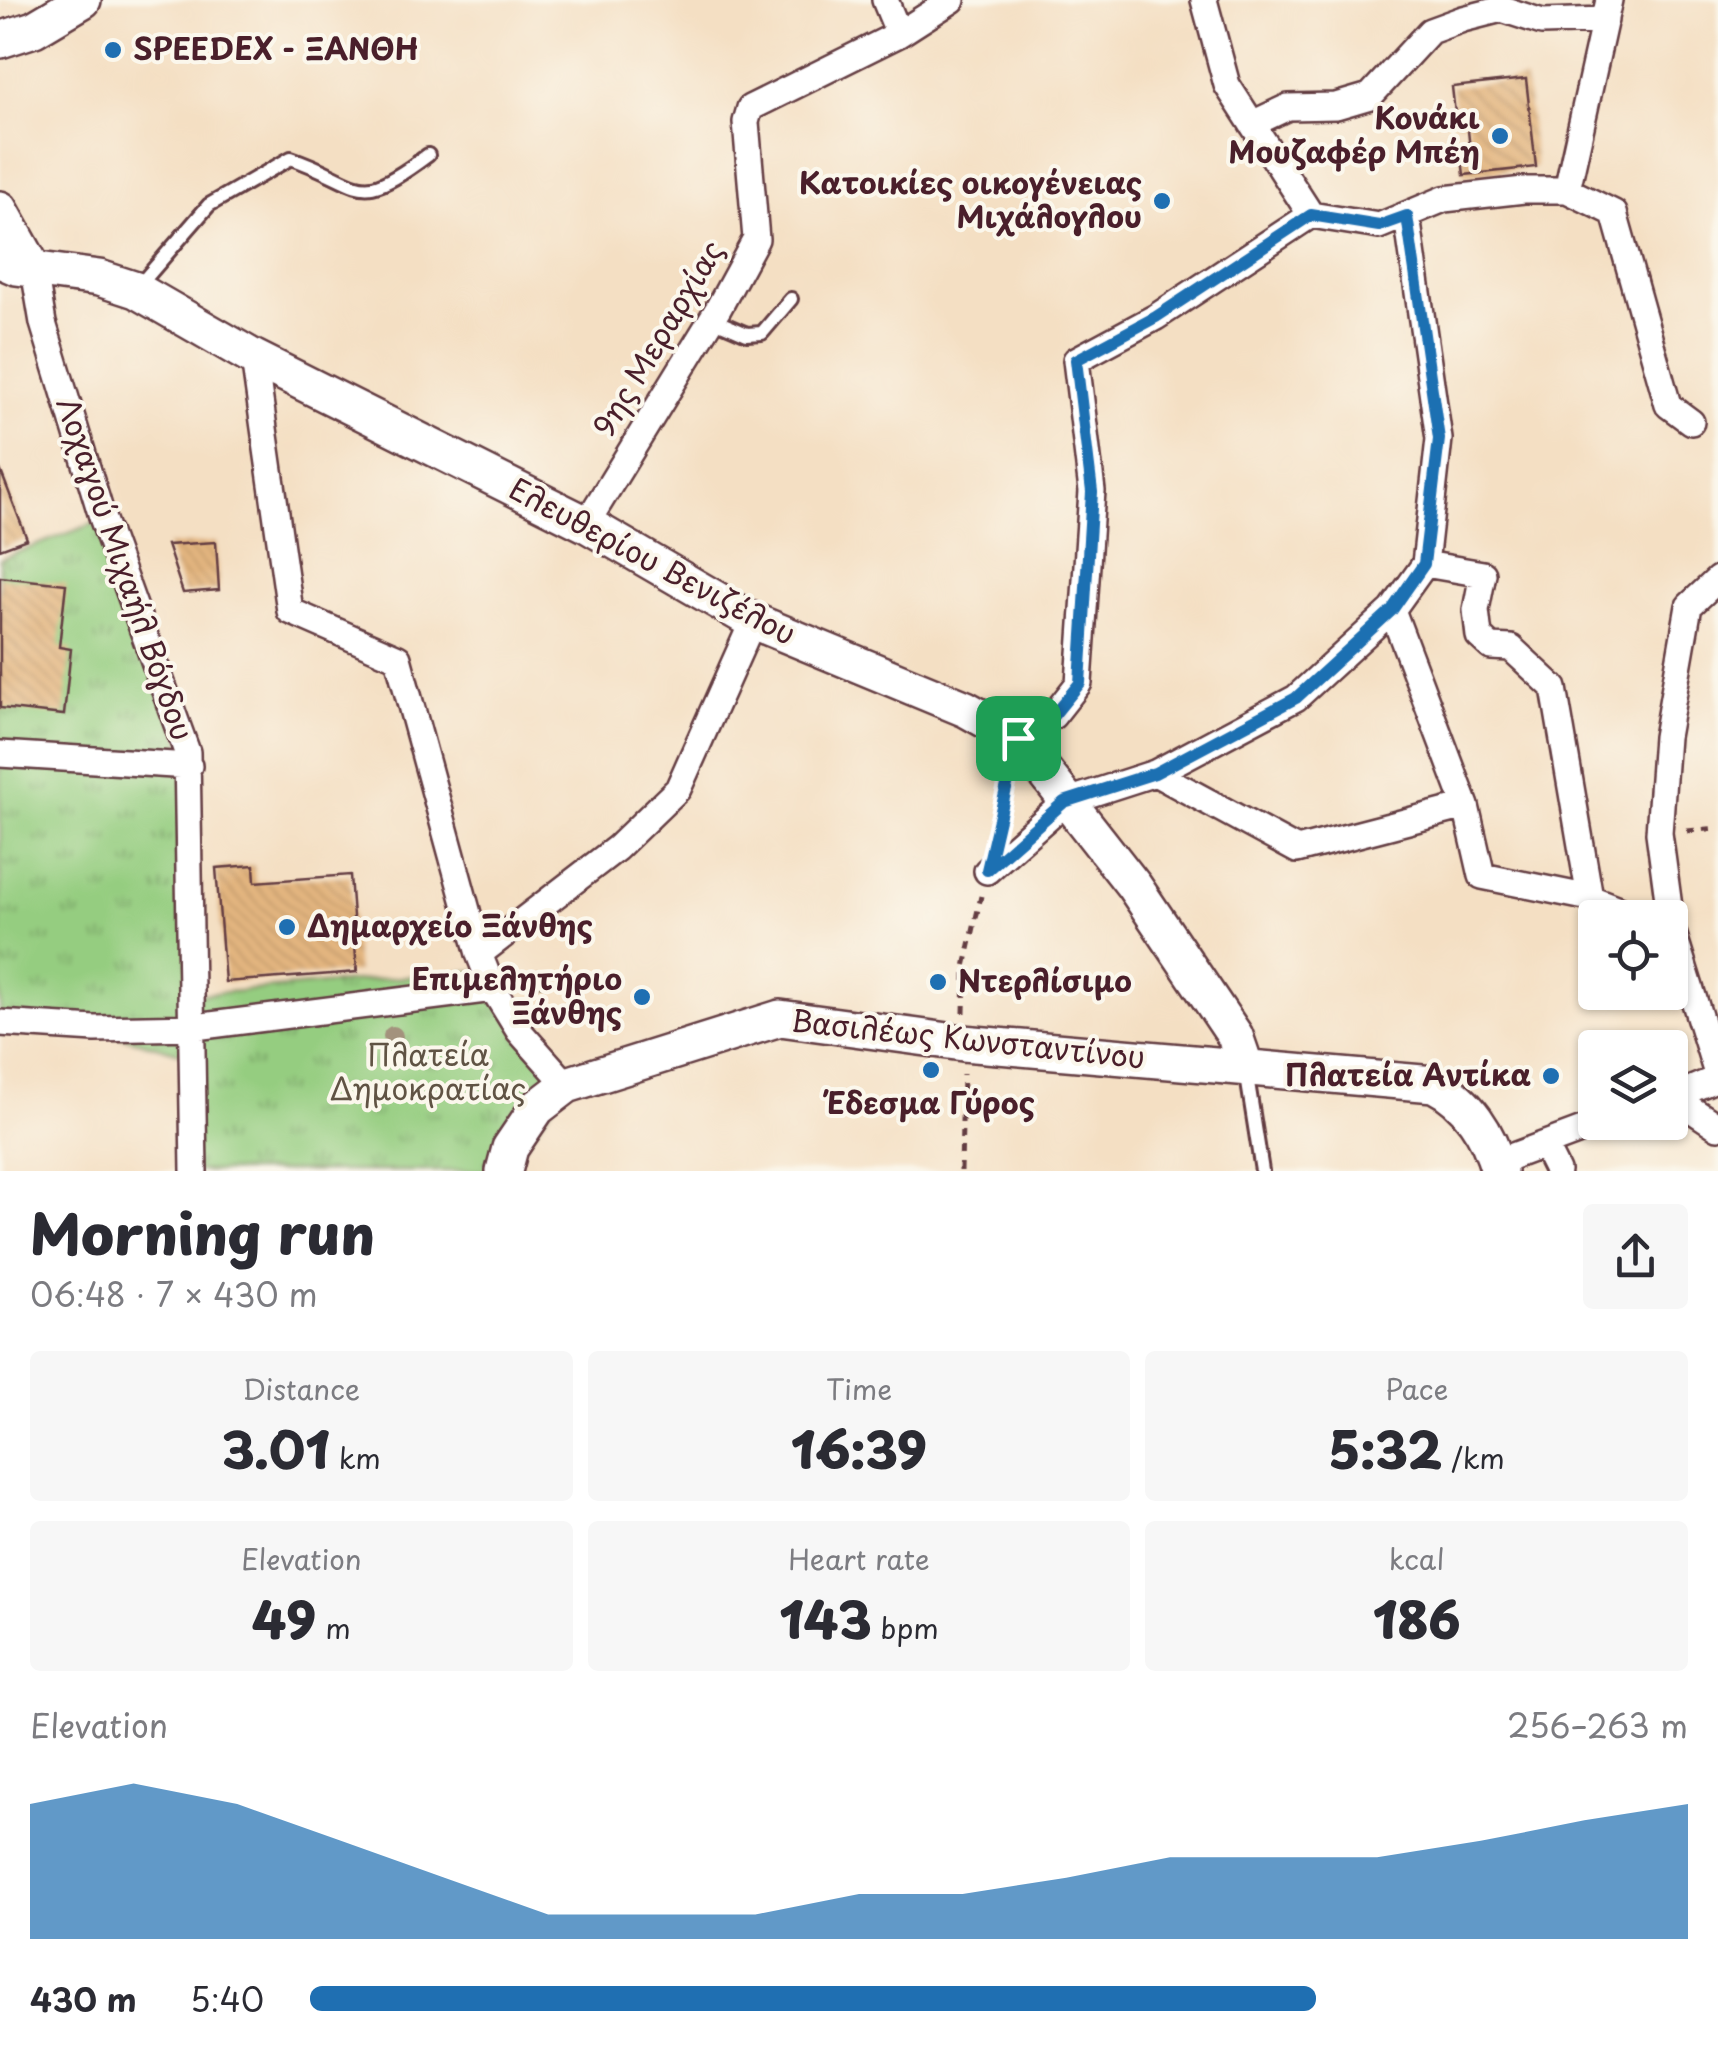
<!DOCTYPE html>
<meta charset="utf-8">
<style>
body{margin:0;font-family:"Playpen Sans",sans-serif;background:#f7f7f7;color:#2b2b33;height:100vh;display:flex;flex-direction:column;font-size:38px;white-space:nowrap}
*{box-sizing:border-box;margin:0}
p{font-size:32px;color:#7c7c81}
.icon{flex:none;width:55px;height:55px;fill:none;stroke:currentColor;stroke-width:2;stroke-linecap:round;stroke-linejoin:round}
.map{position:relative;height:1171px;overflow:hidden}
.sheet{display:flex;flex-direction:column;background:#fff;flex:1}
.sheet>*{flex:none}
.buttons{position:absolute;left:1578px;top:900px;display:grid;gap:20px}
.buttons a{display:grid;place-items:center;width:110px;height:110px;border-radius:10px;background:#fff;box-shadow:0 2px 8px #0004;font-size:50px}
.pin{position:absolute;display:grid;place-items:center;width:85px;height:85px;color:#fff;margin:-42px;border-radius:20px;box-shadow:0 5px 15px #0006}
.round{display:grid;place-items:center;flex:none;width:105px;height:105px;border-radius:10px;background:#f7f7f7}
.head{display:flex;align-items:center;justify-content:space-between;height:170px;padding:0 30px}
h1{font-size:55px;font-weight:800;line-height:75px}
.stats{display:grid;grid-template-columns:repeat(3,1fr);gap:15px;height:170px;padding:10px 30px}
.stats div{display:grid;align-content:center;border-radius:10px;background:#f7f7f7;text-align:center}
.stats b{font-size:50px;font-weight:800}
.stats small{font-size:28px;font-weight:400}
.stats p{font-size:28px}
.chart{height:280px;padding:20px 30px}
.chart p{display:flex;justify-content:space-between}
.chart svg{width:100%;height:180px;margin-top:10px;fill:#1f6fb2;opacity:.7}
ul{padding:0 30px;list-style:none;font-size:32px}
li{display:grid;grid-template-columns:160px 120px 1fr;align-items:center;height:75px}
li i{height:25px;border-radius:12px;background:#1f6fb2}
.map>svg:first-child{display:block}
</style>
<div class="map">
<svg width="1718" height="1171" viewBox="0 0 1718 1171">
<defs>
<pattern id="grass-tufts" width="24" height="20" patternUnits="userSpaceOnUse" patternTransform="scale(2.5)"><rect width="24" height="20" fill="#95cd80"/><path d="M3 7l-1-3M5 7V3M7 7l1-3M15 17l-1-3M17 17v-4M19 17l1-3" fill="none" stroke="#7ca669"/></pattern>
<pattern id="building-back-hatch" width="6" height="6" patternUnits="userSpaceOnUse" patternTransform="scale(2.5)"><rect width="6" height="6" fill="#e3b57f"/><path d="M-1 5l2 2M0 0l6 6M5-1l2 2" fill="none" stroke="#c49b6e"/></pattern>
</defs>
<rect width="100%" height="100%" fill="#fbf7ec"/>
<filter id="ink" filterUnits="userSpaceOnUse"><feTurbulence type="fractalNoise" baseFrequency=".01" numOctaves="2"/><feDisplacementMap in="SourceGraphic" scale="20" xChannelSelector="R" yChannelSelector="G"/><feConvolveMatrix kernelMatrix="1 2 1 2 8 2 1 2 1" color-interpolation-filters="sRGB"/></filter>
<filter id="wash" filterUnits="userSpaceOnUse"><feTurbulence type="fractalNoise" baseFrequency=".0048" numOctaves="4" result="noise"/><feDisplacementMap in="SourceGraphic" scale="40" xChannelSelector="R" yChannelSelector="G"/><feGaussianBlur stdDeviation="2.25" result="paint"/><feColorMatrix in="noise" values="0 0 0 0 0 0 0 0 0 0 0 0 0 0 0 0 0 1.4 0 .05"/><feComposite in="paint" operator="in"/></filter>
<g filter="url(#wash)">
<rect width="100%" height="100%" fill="#f4dfc3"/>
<path fill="url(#grass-tufts)" stroke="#707656" stroke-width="2.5" d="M103,520L189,766L194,995L484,970L567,1085L506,1171H194L195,1057L95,1029L0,1018V559Z"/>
<g id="blocks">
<path fill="url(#building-back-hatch)" d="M1526,79L1536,167L1464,175L1461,150L1470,149L1467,121L1456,122L1452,87Z
M0,469L27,539L0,549Z
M216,542L219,590L183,593L167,545Z
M0,577L66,584L59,647L71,649L64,715L0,708Z
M254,865L255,882L350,875L357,972L225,982L216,868Z"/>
</g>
</g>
<g filter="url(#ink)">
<use href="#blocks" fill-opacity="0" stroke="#643c42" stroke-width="2.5"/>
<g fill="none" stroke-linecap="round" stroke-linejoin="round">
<g stroke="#643c42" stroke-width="18">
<path id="lane" d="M138,287L209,205L291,158C367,184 354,210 428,155
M712,319L747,334L762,333L791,299
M1246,1070L1262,1171"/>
</g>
<g stroke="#643c42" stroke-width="30">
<path id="street" d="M885,0L899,34
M1204,0L1227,85L1311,215
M1252,124L1288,107L1336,106L1370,96L1430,31L1463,19L1502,9L1542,22L1605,20
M1567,190L1609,0
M34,270L43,323L103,520L187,752L194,1171
M254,358L290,611L398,658L479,954L493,989
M586,524L718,309L756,239L746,122L750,108L899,34L952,0
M1425,564L1483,574L1476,610L1479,636L1491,647L1511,648L1554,688L1590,898
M1718,579L1689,606L1666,737L1659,833L1672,929L1718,1077
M1392,610L1466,806
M1018,738L1053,716L1079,683L1092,491L1076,360L1156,317L1311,215L1379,226L1444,199L1524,190H1567L1614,213L1668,405L1691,422
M0,754L189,766
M1155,773L1297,850L1466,806L1482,876L1590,898L1641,918
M987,871L1065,802L1155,773L1296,698L1392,610L1425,564L1439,439L1407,216
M479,954L617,848L678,789L753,621
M0,1023L95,1029L195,1027L493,989L519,1031L567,1085
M1673,1097L1718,1127
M1670,1098L1718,1078
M1544,1145L1557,1171
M1497,1162L1604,1122"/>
</g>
<g stroke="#643c42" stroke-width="40">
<path id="secondary" d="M0,40L34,29L83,0
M0,209L34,270
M0,260L16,267L99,278L136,290L254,358L586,524L753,621L966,709L1018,738L1134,886L1235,1036L1246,1068
M504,1171L510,1148L537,1108L567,1085L780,1018L963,1043L1434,1084C1468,1101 1489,1134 1499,1171"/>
</g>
<path stroke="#643c42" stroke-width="5" stroke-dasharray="8 8" stroke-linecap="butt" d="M997,827L1009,774
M1687,831L1718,828
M964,1013L965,967L981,896
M961,1171L963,1074"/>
<use href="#lane" stroke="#fff" stroke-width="12"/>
<use href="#street" stroke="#fff" stroke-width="25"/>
<use href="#secondary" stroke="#fff" stroke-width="35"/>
</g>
<g fill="#a3927d">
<circle cx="541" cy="978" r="10"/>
<circle cx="393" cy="1036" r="10"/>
</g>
</g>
<g fill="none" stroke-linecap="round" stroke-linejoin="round" filter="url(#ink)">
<g stroke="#fff" stroke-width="20">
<path id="route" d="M1311,215L1379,226L1407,216L1439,439L1424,564L1392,610L1296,698L1155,773L1064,802L987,870L1018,738L1053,716L1080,683L1092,492L1076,360L1156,317Z"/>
</g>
<use href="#route" stroke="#1f6fb2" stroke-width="12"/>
</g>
<g fill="#1f6fb2" stroke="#fbf7ec" stroke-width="4">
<circle cx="113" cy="50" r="10"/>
<circle cx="1500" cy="136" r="10"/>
<circle cx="1162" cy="201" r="10"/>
<circle cx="287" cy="927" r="10"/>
<circle cx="938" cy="982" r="10"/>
<circle cx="642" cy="997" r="10"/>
<circle cx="931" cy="1070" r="10"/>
<circle cx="1551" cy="1076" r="10"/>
</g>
<g text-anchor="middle" stroke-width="8" stroke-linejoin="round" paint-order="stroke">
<g font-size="30" font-weight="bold" fill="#4a1f2b" stroke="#fbf7ec" text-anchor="end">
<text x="133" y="60" text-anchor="start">SPEEDEX - ΞΑΝΘΗ</text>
<text x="1480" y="129">Κονάκι<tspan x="1480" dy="34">Μουζαφέρ Μπέη</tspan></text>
<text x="1142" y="194">Κατοικίες οικογένειας<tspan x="1142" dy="34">Μιχάλογλου</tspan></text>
<text x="307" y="937" text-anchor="start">Δημαρχείο Ξάνθης</text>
<text x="622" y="990">Επιμελητήριο<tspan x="622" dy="34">Ξάνθης</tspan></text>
<text x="958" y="992" text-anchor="start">Ντερλίσιμο</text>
<text x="1531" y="1086">Πλατεία Αντίκα</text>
<text x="931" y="1114" text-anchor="middle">Έδεσμα Γύρος</text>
</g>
<g font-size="30" fill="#4a1f2b" stroke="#fbf7ec">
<text transform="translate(659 339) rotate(-59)" y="10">9ης Μεραρχίας</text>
<text transform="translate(652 562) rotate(28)" y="10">Ελευθερίου Βενιζέλου</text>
<text transform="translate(124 569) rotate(71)" y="10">Λοχαγού Μιχαήλ Βόγδου</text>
<text transform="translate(968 1040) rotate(6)" y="10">Βασιλέως Κωνσταντίνου</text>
</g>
<g font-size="30" fill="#605344" stroke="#fbf7ec">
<text x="428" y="1066">Πλατεία<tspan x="428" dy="34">Δημοκρατίας</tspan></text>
</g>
</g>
</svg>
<div class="buttons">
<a><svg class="icon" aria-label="locate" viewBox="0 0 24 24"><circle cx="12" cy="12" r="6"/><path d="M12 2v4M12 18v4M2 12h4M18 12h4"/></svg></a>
<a><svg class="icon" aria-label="layers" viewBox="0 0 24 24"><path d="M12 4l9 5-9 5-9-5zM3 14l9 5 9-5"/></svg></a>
</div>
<div class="pin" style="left:1018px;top:738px;background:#1e9e55"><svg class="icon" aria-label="arrive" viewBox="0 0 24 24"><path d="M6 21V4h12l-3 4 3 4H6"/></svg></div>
</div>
<section class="sheet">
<div class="head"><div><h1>Morning run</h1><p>06:48 · 7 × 430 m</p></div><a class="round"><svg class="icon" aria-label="share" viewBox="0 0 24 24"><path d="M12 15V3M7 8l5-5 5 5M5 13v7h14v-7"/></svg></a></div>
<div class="stats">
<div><p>Distance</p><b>3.01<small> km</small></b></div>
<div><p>Time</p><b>16:39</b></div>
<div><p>Pace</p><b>5:32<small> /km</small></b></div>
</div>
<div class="stats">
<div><p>Elevation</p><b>49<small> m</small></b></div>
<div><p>Heart rate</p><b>143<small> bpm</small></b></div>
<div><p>kcal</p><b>186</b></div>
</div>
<div class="chart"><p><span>Elevation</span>256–263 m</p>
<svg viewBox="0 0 160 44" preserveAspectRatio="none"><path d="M0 44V11L10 6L20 11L30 20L40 29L50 38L60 38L70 38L80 33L90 33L100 29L110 24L120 24L130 24L140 20L150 15L160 11V44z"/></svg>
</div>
<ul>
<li><b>430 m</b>5:40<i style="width:73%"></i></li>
</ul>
</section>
